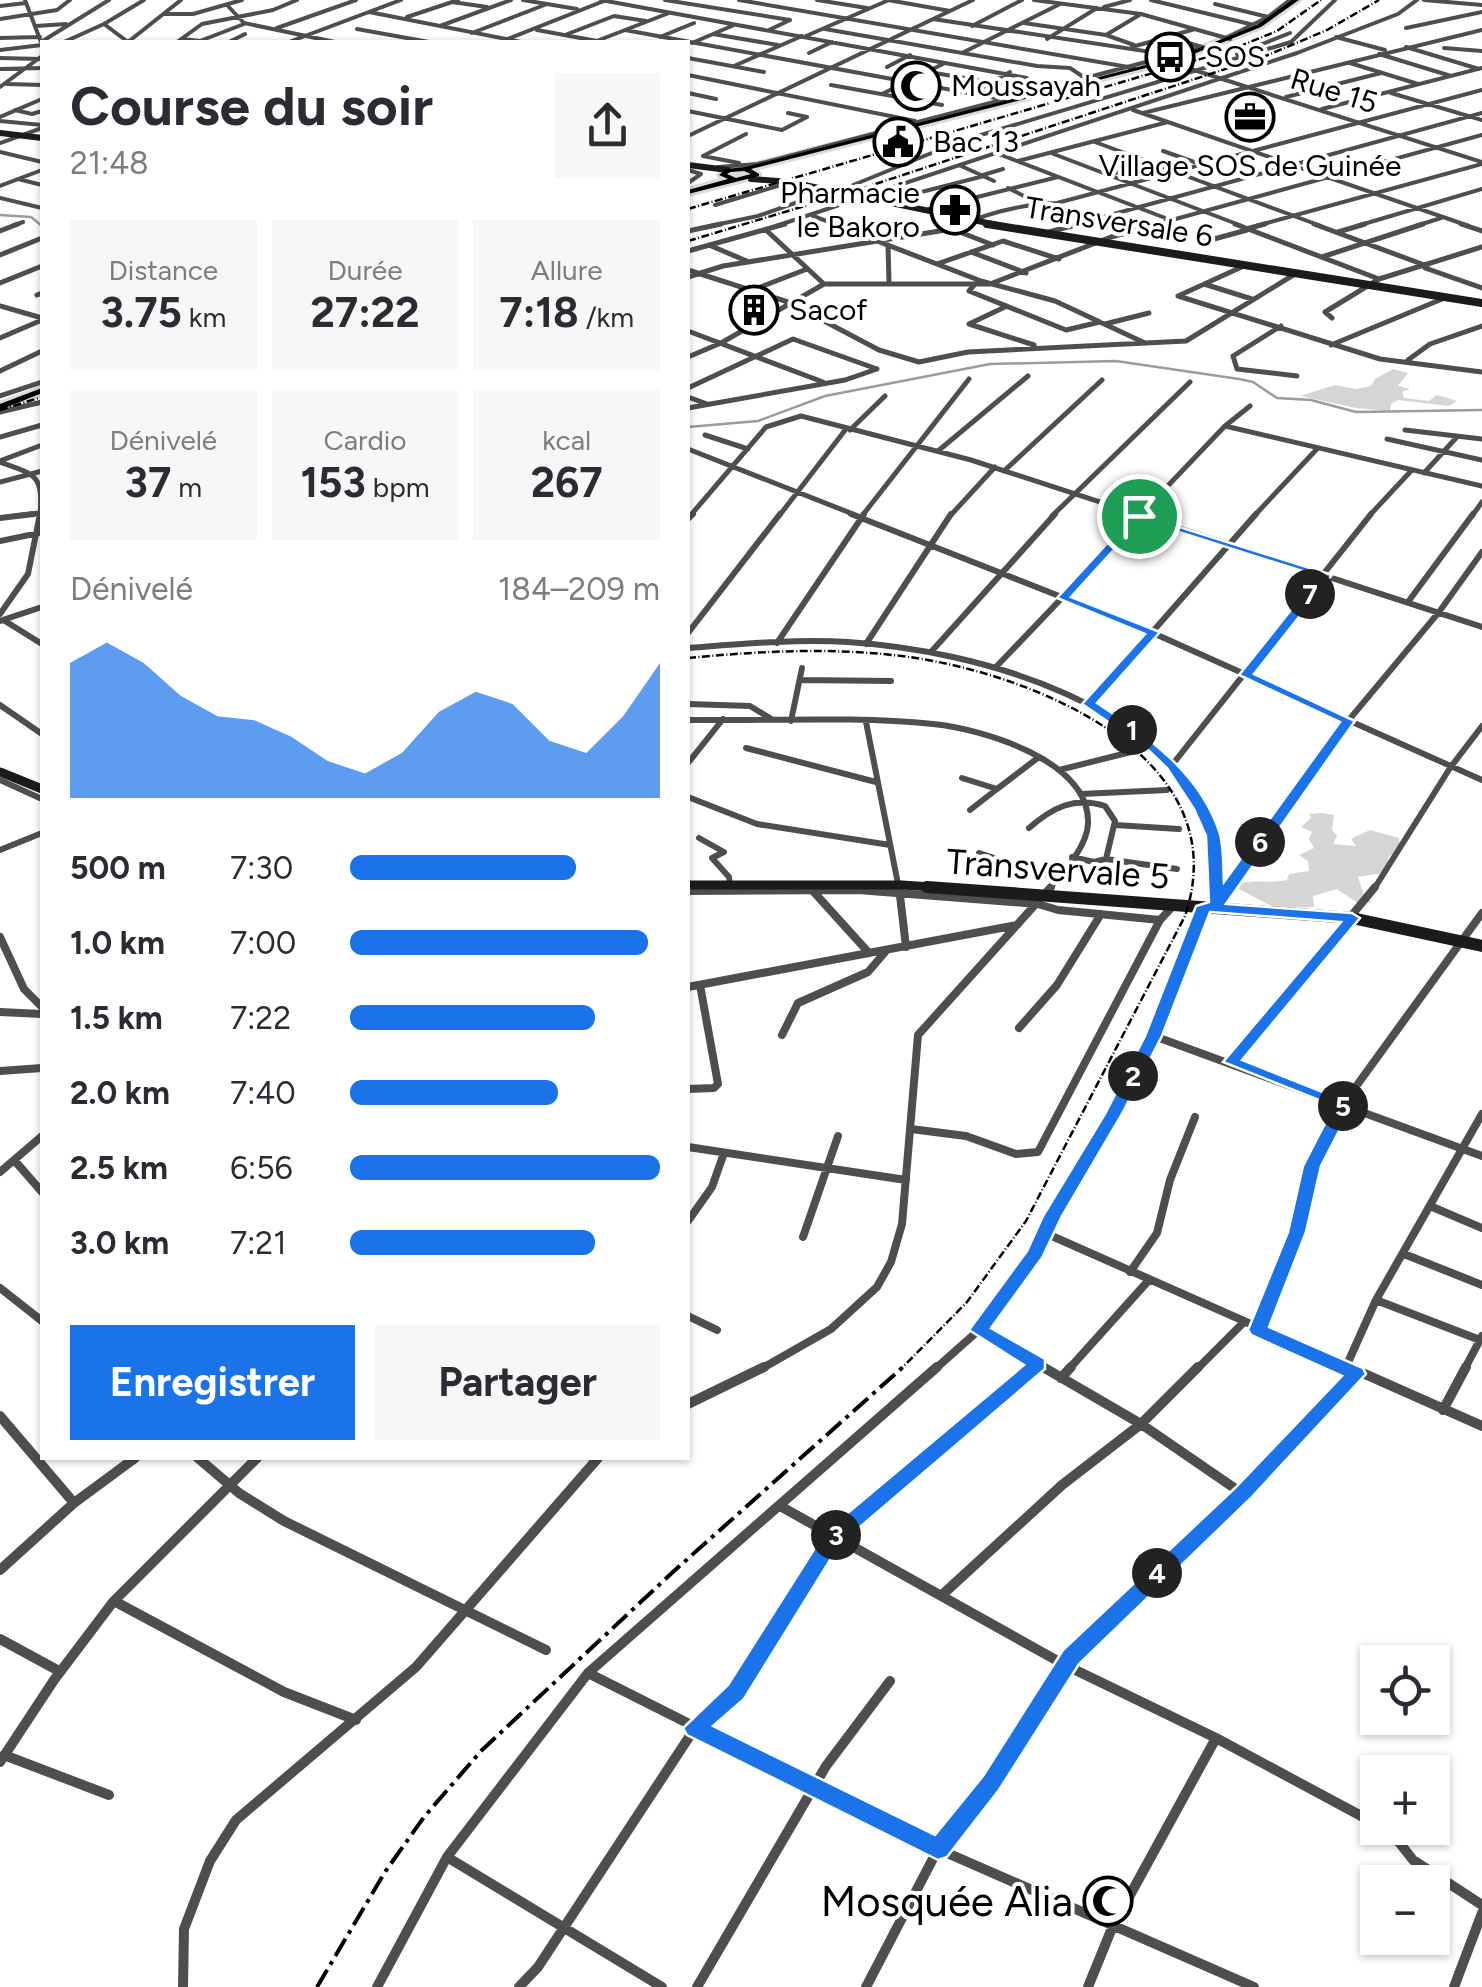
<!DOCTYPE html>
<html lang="fr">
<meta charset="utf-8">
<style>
body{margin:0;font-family:Figtree,sans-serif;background:#f7f7f7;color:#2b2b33;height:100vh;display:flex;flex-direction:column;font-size:38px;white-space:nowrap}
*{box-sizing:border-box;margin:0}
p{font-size:32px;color:#7c7c81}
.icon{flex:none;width:55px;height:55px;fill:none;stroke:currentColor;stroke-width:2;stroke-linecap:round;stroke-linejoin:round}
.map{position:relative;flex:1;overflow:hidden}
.panel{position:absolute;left:40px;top:40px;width:650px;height:1420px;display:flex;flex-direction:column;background:#fff;border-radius:0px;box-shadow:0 2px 8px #0004}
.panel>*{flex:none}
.buttons{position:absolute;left:1360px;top:1645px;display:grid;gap:20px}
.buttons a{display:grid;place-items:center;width:90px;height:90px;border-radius:0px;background:#fff;box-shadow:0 2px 8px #0004;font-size:50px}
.pin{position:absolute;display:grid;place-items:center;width:85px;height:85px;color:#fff;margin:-42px;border:5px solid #fff;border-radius:50%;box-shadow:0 2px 10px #0007}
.km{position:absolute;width:50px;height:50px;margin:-25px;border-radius:50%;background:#222;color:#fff;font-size:28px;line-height:50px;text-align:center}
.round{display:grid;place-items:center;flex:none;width:105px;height:105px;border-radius:0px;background:#f7f7f7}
.overview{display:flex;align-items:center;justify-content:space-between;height:170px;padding:0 30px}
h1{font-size:55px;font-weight:700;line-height:75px}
.metrics{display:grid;grid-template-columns:repeat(3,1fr);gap:15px;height:170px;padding:10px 30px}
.metrics div{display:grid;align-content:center;border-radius:0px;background:#f7f7f7;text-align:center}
.metrics b{font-size:42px;font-weight:700}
.metrics small{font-size:28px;font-weight:400}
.metrics p{font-size:28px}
.chart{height:280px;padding:20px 30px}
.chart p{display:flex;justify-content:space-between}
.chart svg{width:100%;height:180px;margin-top:10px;fill:#1a73e8;opacity:.7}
.button{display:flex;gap:20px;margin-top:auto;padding:20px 30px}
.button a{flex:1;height:115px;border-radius:0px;background:#1a73e8;color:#fff;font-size:40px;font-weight:700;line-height:115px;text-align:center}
.button a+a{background:#f7f7f7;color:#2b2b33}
ul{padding:0 30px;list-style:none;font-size:32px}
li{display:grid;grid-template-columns:160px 120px 1fr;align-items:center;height:75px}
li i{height:25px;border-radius:12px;background:#1a73e8}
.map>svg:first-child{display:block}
</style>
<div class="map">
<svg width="1482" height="1987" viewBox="0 0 1482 1987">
<rect width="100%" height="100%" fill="#fff"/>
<path fill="#d5d5d5" d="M1393,369L1408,373L1398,386L1410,389L1402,392L1404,398L1429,401L1437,395L1457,401L1449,406L1398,400L1391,404L1390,411L1356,408L1300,396L1335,385L1356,389L1371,386L1375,379Z
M1322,813L1334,815L1332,830L1337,836L1333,844L1356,846L1351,839L1370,830L1399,838L1401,852L1388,856L1389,872L1358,877L1364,895L1372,902L1359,904L1337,889L1313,896L1314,907L1275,908L1239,889V884C1256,879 1269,884 1287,880L1289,874L1309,871L1308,861L1299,855L1314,848L1309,839L1312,832L1301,827L1311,818L1309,814Z"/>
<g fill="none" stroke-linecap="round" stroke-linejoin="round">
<path stroke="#9c9c9c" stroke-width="2.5" d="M0,215L31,217L42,226
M688,427L758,421L825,396L990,364L1116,361L1239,379L1253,382L1277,398L1311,400L1356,412L1482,410"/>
<g stroke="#dbdbdb" stroke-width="6">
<path id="primary" d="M1292,0H1299L1261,27L1181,59L751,169L759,174V176L688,194V190L728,179L719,175L726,169L745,167L1177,57L1257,25ZM744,171L751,174L736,178L727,174L730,172Z
M42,388V393L0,410V404Z"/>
</g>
<path stroke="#4e4e4e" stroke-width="4" d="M25,0L41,42
M523,0L577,9
M601,0L1027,78
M665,0L790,20L769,30
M739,0L1134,68
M817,0L867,8
M888,0L950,11
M1034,0L1141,14L1230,39
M1151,0L1254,25
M1424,0L1482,5
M452,2L487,7
M1215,4L1268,17
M227,5L244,23L335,42
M0,6L26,3
M1104,7L1130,0
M369,12L521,42
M165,14H193L242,0
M407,17L458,0
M0,19L57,10L70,0
M933,19L1171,55
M1024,23L1106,35L1134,45
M36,26L66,24
M440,26L511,0
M972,26L1022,0
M277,28L356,0
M1406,28L1482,12
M357,29L429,42
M825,29L1037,66L1070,68L1088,80
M537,30L597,41
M625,30L1001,99
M472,33L547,4
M713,34L778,45
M565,35L614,16L646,21
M1106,35L1141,14
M806,36L889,0
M660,37L694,23
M1168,37L1202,47
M1336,37L1385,50
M0,38L40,37
M1226,38L1268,17L1290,0
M182,39L200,41L244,24
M1047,39L1097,8
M505,40L604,1
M41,42L109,0
M64,42L104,24
M128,42L104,24L144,0
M128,42L181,0
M177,42L202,24L273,10L297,0
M229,42L245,34
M289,42L401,0
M594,42L669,13
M692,43L734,25
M1132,47L1195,29
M1406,47L1479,69
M1444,48L1482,51
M0,50L42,45
M809,53L832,42
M962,53L1060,4
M1237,54L1290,33
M1379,54L1451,76
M0,58L40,59
M688,58L764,72
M1172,63L1482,162
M1350,63L1418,84
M734,66L802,36
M887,67L910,55
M0,69L42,68
M929,72L1023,88
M688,75L915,121
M7,84L42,85
M831,85L942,105
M0,87L42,56
M688,93L716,99
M1391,93L1482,120
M882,94L945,63
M971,94L1010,72
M1286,97L1381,73
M1322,109L1482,68
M15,110L32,114L42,111
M1133,110L1469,226
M688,111L782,130L807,117L788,113
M1143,113L1482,30
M0,117L42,99
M0,121L42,125
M688,136L973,0
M1095,142L1321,226
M0,143L42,128
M1163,151L1200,164
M0,152L42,162
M996,153L1173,221
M1051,153L1242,226
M1018,161L1168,122
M739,163L703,156L746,134
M959,165L994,181
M718,167L758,164L1203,47
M688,170L701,174L688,183
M983,175L1003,169
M1108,175L1128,170
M18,179L42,185
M0,186L42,170
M1008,188L1036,202
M841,190L961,141L1291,42L1335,0
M0,198L42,208
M890,200L984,176
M715,205L791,182
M929,209L1058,177
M813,216L840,226
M12,226L23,222
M710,226L758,216L832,190
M776,226L1297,53L1398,14L1417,0
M958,226C991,212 1021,204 1057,203L1482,90
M1070,226L1482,113
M1150,226L1482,135
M1256,226L1482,164
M1357,226L1482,189
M1416,226L1441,218"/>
<path stroke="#4e4e4e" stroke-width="5" d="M833,224L981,281L1055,301L1145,343
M1235,224L1379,279
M1314,224L1427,266
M1461,224L1482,231
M952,229L993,245
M1246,229L1265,224
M766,230L824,284
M0,231L18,224
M688,231L721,224
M1049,232L1079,224
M1338,232L1365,224
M1203,242L1247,230
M709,245L749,262
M888,245L889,282
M688,251L785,224
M971,252L1026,273
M0,255L42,238
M1322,257L1423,224
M937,264L1003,241L1059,259
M1425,268L1482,288
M688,270L788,302L879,350L919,362L968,352L1186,341L1295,274
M688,277L723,266L952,229L964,224
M0,283L42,266
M975,284L969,291L1066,330L1100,322
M1204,284L1252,299
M750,291L807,269
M37,295L42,293
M1178,296L1380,359L1482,372
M1178,296L1246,265
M0,306L42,318
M1007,306L969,324L1034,345
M1332,318L1325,312L1379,279L1482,247
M1105,324L1149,313
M1281,326L1233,356L1237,369L1297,376
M688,331L823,382
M0,338L42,320
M1331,345L1447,297
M688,357L721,343L824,284H990L1111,237L1159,224
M1408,360L1430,344L1482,326
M0,371L42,351
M688,388L793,339L877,369
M0,396L42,382
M688,397L707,404
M688,408L845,380L877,369
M0,412L42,402
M1225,426L1482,486
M850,430L885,396
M1405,430L1482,439
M705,435L748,449
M0,437L42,425
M1387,439L1482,460
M688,449L858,516
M938,451L1028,376
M0,461L42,445
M0,462C37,475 43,475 40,516
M1004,471L1102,380
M1424,473L1456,438
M0,482L42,471
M14,516L39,513
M690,516L766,427L801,416L971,460L1143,516
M779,516L846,429
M862,516L969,379
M950,516L995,467
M1052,516L1190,382
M1139,516L1225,426L1250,406
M1254,516L1316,450
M1369,516L1411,471
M1472,516L1482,502"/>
<path stroke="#4e4e4e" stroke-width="6" d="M851,514L1153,633L1482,780
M1135,514L1482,627
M0,518L34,514
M688,519L693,514
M0,541L39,533
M1408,602L1473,514
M0,614L28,574L40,514
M0,621L42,607
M5,621L42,644
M688,633L780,514
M777,643L864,514
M866,644L951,514
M688,648C741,644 795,639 848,642C976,650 1177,704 1215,844C1219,857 1217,875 1217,889
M931,652L1055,514
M996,667L1142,514
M801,680L891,681
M688,704L750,706L770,718
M1089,704L1256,514
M0,705L42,734
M688,720C769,721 853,716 933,724C983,729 1091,761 1088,824C1087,847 1063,872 1049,889
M791,721L802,668
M866,722L899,889
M746,748L876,782
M688,763L723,719
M1172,765L1371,514
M1059,770L1131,752
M962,778L997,789L1039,757
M0,780L42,799
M1081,794L1167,790
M688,797L757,824L890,845
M970,810L997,789
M1115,825L1179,829
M1029,828C1052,808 1074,796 1105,806L1115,821L1106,859L1094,862L1072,857
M699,838L724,852L712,858L729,877L730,885
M0,850L42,833
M979,853L1057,879
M1106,859L1177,869
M1226,889L1348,721L1439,612L1482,552
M1374,889L1450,768L1482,726"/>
<path stroke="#4e4e4e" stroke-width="8" d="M899,887L906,947
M1217,887L1218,908
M812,890L869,953
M688,891L858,890L1038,904L1058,910L1160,920
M1219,899L1228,887
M0,937L24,989L42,1007
M688,987L1017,925
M0,1012L42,1014
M1019,1028L1057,985L1101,914
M782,1035L798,1003L868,972L886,951
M1154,1036L1482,1156
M1231,1062L1375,887
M0,1071L42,1068
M688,1089L714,1088L718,1084L700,985
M911,1129L966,1136L1016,1154L1038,1152L1160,920L1173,906
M688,1147L906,1180
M15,1161L42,1192
M0,1172L42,1136
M1430,1206L1482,1228
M688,1221L712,1187L724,1153
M1045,1233L1355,1370
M803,1237L838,1136
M1404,1254L1482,1285
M1130,1272L1157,1233L1170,1180L1195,1117
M0,1288L42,1321
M1376,1300L1480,1340
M688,1316L717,1330
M979,1330L1047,1370
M1258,1330L1297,1232L1312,1166L1344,1103L1482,913
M1345,1369L1376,1300L1482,1114
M759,1370L831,1329L877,1287L891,1262L902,1224L918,1035L1051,887
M934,1370L979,1330L1036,1254L1052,1216L1113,1115L1154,1036L1204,907
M1031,1370L1038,1364
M1068,1370L1149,1280
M1196,1370L1243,1323
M1464,1370L1482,1336"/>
<path stroke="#4e4e4e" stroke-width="10" d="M1043,1367L1141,1424L1243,1494
M1349,1367L1482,1426
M1061,1378L1071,1367
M688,1404L764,1367
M1443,1410L1466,1367
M0,1416L74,1503
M198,1458L239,1493L284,1521L546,1650
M780,1506L1065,1665L1216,1738L1378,1825
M0,1570L74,1503L135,1458
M942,1595L1062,1485L1141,1424L1198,1367
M114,1601L284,1692L356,1720
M0,1639L59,1671
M588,1673L938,1849L1254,1987
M4,1755L109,1795
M0,1762L54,1680L113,1602L257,1458
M1383,1828L1391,1832L1413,1860L1482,1905
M447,1857L662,1987
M183,1987L184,1929L210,1861L236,1820L416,1667L598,1458
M377,1987L447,1857L588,1673L937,1367
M519,1987L538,1967L695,1728L736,1692L832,1538L1034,1367
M697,1987L826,1766L890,1681
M866,1987L938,1849L991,1783L1071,1657L1243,1494L1356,1373
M1088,1987L1112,1928L1216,1738
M1454,1987L1482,1913"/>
<path stroke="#1b1b1b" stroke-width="6" d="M0,133L42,138
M688,165L728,170
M751,179L790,182L1002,226"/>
<path stroke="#1b1b1b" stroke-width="8" d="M987,224L1482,303"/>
<path stroke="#1b1b1b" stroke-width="9" d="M0,772L42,789
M688,885H902L961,889"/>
<path stroke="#1b1b1b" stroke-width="12" d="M927,887L1352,918L1482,946"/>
<use href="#primary" fill="#000" fill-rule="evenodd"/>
<path stroke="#000" stroke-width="2.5" stroke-dasharray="8 2.5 1 2.5" stroke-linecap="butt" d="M688,209L1228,51L1277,31L1321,0
M688,241L848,193L1268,55L1327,30L1379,0
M0,410L42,397
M688,658C761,651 835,647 909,657C1032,674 1239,756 1185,916L1026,1221L967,1302L900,1370"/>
<path stroke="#000" stroke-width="4" stroke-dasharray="20 6 4 6" stroke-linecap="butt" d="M317,1987L385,1872L424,1817L481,1751L674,1571L903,1367"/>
</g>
<path fill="#1a73e8" stroke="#fff" stroke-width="2.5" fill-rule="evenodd" d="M1135,513L1332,575L1254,674L1355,721L1226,904L1352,913L1360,918L1242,1060L1353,1104L1321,1166L1306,1232L1269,1327L1363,1368L1366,1374L1250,1499L1079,1664L999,1790L947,1857L938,1860L687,1735L683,1728L728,1685L825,1532L1024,1365L969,1330L1027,1251L1043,1216L1105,1114L1145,1036L1196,906L1209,902L1206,836L1194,809L1167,768L1145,747L1082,704L1145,634L1057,598ZM1141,520L1318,576L1239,675L1340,722L1224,882C1223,867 1224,849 1220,834C1201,773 1148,737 1097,703L1160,632L1071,597ZM1210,912L1341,922L1223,1062L1334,1106L1303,1166L1288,1232L1248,1330L1251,1335L1342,1376L1235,1488L1063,1650L983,1776L935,1835L713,1726L744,1699L840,1544L1045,1369V1359L991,1328L1042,1258L1062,1216L1122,1114L1162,1036Z"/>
<defs>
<g id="bus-ring" transform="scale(2.5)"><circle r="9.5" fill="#fff" stroke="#000" stroke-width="1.5"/><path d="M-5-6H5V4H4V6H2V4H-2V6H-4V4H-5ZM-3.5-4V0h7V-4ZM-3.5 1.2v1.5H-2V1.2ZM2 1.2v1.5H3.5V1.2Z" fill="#000"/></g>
<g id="mosque-ring" transform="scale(2.5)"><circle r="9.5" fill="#fff" stroke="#000" stroke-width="1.5"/><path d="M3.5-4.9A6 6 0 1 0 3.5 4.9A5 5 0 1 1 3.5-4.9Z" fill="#000"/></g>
<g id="office-ring" transform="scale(2.5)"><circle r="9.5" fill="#fff" stroke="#000" stroke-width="1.5"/><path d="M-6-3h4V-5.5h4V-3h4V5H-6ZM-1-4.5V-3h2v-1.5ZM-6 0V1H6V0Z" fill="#000"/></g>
<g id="civic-ring" transform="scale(2.5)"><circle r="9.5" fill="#fff" stroke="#000" stroke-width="1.5"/><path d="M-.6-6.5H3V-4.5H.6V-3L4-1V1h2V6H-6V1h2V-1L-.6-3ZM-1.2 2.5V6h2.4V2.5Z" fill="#000"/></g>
<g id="pharmacy-ring" transform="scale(2.5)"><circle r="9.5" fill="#fff" stroke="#000" stroke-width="1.5"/><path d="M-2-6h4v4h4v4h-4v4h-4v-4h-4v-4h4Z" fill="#000"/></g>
<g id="building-ring" transform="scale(2.5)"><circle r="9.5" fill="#fff" stroke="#000" stroke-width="1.5"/><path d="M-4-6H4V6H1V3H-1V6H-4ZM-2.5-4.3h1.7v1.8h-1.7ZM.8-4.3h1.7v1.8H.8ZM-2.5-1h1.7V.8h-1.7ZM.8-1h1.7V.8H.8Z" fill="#000"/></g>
</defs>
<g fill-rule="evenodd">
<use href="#bus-ring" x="1170" y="57"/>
<use href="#mosque-ring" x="916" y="86"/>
<use href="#office-ring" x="1250" y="117"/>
<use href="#civic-ring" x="898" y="142"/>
<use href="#pharmacy-ring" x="955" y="210"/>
<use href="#building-ring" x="754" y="310"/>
<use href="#mosque-ring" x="1108" y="1901"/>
</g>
<g text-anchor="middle" stroke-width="8" stroke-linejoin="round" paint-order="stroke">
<g font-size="30" fill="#000" stroke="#fff" text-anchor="start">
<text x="1205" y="67">SOS</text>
<text x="951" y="96">Moussayah</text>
<text x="933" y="152">Bac 13</text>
<text x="1250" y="176" text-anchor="middle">Village SOS de Guinée</text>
<text x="920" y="203" text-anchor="end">Pharmacie<tspan x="920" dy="34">le Bakoro</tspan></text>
<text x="789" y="320">Sacof</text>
</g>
<g font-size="30" fill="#000" stroke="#fff">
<text transform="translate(1334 91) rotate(17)" y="10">Rue 15</text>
<text transform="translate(1119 222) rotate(9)" y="10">Transversale 6</text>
</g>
<g font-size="35" fill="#000" stroke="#fff">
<text transform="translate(1058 869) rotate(4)" y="12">Transvervale 5</text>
</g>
<g font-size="42" fill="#000" stroke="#fff" text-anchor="end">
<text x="1073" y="1916">Mosquée Alia</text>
</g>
</g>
</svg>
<div class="buttons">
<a><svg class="icon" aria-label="locate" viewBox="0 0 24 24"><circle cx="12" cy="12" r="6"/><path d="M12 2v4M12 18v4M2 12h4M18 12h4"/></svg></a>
<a>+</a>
<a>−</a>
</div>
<div class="pin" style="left:1139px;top:516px;background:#1e9e55"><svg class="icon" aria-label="arrive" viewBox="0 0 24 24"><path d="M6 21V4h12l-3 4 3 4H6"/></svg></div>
<b class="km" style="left:1132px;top:730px">1</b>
<b class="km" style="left:1133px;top:1076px">2</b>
<b class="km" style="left:836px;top:1535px">3</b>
<b class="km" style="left:1157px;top:1573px">4</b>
<b class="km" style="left:1343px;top:1106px">5</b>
<b class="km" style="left:1260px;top:842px">6</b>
<b class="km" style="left:1310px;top:594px">7</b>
<section class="panel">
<div class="overview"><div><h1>Course du soir</h1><p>21:48</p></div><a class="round"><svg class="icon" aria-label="share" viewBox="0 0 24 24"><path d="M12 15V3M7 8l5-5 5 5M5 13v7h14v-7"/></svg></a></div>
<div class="metrics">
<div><p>Distance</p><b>3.75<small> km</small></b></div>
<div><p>Durée</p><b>27:22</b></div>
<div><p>Allure</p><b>7:18<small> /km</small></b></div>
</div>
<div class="metrics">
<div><p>Dénivelé</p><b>37<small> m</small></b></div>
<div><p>Cardio</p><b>153<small> bpm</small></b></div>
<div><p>kcal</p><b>267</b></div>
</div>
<div class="chart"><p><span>Dénivelé</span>184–209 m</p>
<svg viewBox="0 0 160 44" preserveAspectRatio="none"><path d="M0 44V11L10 6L20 11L30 19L40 24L50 25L60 29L70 35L80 38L90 33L100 23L110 18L120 21L130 30L140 33L150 24L160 11V44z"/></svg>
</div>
<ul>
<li><b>500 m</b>7:30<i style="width:73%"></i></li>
<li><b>1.0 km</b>7:00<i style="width:96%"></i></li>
<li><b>1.5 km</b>7:22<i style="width:79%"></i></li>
<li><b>2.0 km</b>7:40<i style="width:67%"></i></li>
<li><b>2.5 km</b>6:56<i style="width:100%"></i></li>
<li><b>3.0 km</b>7:21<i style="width:79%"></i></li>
</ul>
<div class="button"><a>Enregistrer</a><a>Partager</a></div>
</section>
</div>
